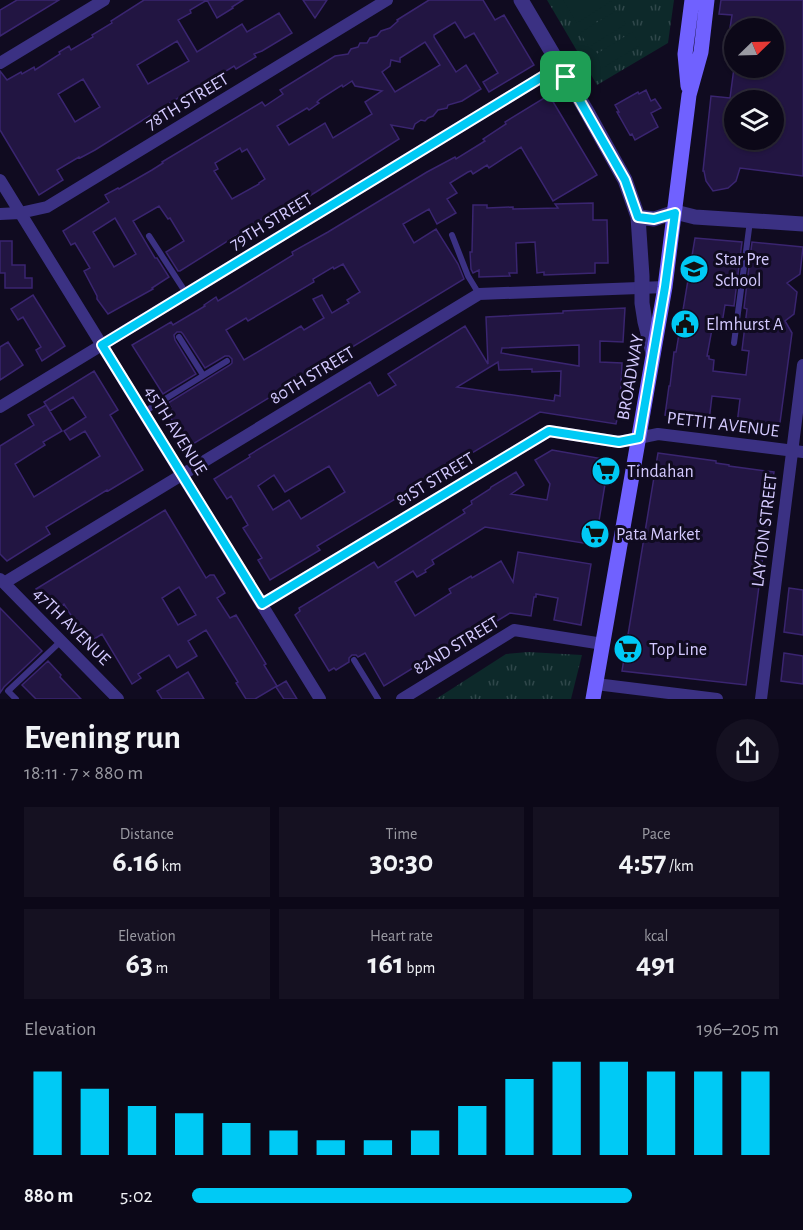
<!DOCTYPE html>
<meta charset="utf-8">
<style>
body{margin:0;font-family:"Alegreya Sans",sans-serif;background:#151121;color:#f1f3f6;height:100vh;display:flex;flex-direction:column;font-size:22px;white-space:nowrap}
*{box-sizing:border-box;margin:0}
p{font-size:20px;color:#9a9aa2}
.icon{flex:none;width:33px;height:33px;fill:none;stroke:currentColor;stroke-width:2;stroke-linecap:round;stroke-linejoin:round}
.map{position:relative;height:699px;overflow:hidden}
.panel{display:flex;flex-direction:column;background:#0c0818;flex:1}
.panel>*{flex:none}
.needle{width:39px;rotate:67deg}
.tools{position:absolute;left:724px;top:18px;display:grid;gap:12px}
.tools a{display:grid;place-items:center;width:60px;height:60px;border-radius:50%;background:#0c0818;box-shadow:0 2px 4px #0004,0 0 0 2px #2c2937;font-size:30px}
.pin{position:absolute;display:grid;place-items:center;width:51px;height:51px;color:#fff;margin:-26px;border-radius:12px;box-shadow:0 3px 9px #0006}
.round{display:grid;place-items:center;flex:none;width:63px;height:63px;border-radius:32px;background:#151121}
.summary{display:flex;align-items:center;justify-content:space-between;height:102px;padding:0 24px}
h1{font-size:33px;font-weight:600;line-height:45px}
.figures{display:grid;grid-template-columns:repeat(3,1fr);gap:9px;height:102px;padding:6px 24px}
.figures div{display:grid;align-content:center;border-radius:0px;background:#151121;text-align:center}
.figures b{font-size:30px;font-weight:600}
.figures small{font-size:16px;font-weight:400}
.figures p{font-size:16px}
.chart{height:168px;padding:12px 24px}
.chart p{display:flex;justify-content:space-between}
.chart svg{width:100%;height:108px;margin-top:6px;stroke:#00caf5;stroke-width:6}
ul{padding:0 24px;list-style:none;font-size:20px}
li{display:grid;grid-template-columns:96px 72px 1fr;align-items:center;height:45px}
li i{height:15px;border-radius:8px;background:#00caf5}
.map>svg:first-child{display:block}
</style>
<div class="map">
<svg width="803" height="699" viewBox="0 0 803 699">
<defs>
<pattern id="grass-tufts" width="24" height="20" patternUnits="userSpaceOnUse" patternTransform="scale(1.5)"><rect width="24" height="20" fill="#0d292a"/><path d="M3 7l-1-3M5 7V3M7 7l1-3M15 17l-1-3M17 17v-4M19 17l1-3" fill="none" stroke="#2f474a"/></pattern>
</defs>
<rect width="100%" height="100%" fill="#100b20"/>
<path fill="url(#grass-tufts)" d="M547,0H674L668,43L597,85Z
M528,652L582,655L571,699H436L506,654Z"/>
<path fill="#0d292a" d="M563,0H613L577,23Z
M617,10L626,24L589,47L580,33Z
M632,32L640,45L603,68L595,55Z"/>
<path fill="#221542" stroke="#3a2570" stroke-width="1.5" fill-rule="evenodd" d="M17,0H59L0,36V10Z
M144,0H243L232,7L233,8L217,18L207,0L190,10L191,13L178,20L197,52L242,24L247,32L279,13L292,33L262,51L254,54L256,57L236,69L234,66L179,100L178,98L95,150L80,158L79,157L57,170L63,180L39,195L0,130V71L7,80L21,72L22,74L34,67L35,70L60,54L59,52L69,46L71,50L93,37L92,35L112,23L111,21ZM177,41L189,61L148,84L137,65ZM83,79L100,107L75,122L58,94Z
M303,0H327L315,18Z
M429,0H483L495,20L504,15L534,65L489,92L483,82L498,73L474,33L465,38L455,22L434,35V37L456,72L466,65L481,89L462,101L448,105L447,108L438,110L433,116L428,118L425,121L421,120L415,124L413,129L391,125L399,139L316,192L278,215L276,212L261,220L180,271H178L166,252L184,241L170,218L168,219L159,206L133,221L155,258H157L169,277L152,288L153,289L108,314L97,299V296L84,271L90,268L75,243L71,245L63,231L109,202L105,195L118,188L119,189L152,170L163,163L162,162L262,102L265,106L283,94L280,90L335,56L348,54L351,49L358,47L360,43H367L370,38L377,36L381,31L390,28L398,21L397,20ZM425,42L440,65L395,92L382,72L390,66L391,60L400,62V58ZM352,81L355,86L382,91L365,102L372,114L333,138L325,123L289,145L277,126L307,108L309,110L319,103L317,102L320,99L342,85L343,87ZM240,148L242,152L247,149L265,179L259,183V184L232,199L214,171L218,169L215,163ZM115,218L136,254L114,267L93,232Z
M721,0H803V176L740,168L736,181L728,188L713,191L706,181L704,171H703L711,96L730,98L734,68H774V28H730L732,15L719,14ZM735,100H774V140H735Z
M646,90L651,101L655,99L661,108L651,113L658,127L635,140L632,134L630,135L617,112H619L615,105L638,92L639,94Z
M549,95L597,175L553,201L521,147L489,168L487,165L473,174L471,171L468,172L450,183L457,193L447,199L456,213L437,224L429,209L403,224L414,243L436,229L458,264L464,279L188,447L166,410L171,407L168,403L230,365L232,363V359L229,356H225L205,368L183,334L181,332H177L174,335L175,340L196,374L163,394L132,345L171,322L173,325L205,306L204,305L216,297L218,301L236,290L293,255L292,252L328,232L427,172L455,157L456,159L485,141L483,139L506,124L505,122ZM343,264L360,292L347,300L349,303L332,313L322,295L313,299L324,318L304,330L301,326L244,360L226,330L246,318L248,321L314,282L313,279L333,267L334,269Z
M593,203V220H607L608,263H595V273L544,275V272L537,273L535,242L516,243L517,273H509L510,276L479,277V270L473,273L471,269L470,252H472L473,205H487V208L513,207V209L558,208L555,204Z
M695,238L742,242L734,306L725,305L721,330L712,329L707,356H709V359L714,360L713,371L746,375L749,351L742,350L747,309L744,308L752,242L803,247L800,274L787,283L797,292L794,314L785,321L792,333L779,430L737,424L740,399L712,396L709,421L665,415L669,386H670L674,352H676Z
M0,241H12V265H25V278H32V288H5V273H0Z
M33,295L65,346L42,361L36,350L41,347L23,317L18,320L11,309Z
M625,308L623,342L600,341V362L622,363L620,406L616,424L540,412L317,546L320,550L270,580L258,560L262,558L243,528L248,525L231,496L227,499L214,479L250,457L249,455L370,382L378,396L396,385L388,374L465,326L488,364L486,317L563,313V311ZM579,345V366L501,353L502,348ZM498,362L499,370L532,369V372L561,371L560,396L555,395L554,401L457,387ZM329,466L345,492L301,519L289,500L273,510L258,486L274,475L285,492Z
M8,342L23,365L0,380V347Z
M94,371L118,410L110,415L143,470L108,491L107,490L46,527L50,534L7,561L0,554V446L34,425L28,415L46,405L62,431L43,442L45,445L15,464L34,497L100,456L85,431L70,440L64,431L86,417L73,397L50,411L44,402Z
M552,450L609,460L595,545L485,527L432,560L434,564L425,570L426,572L417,577L413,571L395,582L415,616L451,593L449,589L471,576L472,578L501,561L513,582L518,552L591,564L581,625L554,620L558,598L536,594V597H534L531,616L510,613L423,666L421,663L384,686L365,653L358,657L356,655H352L349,658V662L336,670L334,668L329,671L295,615L300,611L299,608L374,562L378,568L465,513L463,510L472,504L471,501L490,489L491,487L516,472L524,485L511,494L547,500L550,484L535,460Z
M658,453L716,461V463L729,465V466L774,472L746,685L622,671Z
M165,510L206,578L210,575H214L225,593L217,598L230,618L236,615L266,664L264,665L277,686L255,699H246L236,683L238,682L206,630L188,641L197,656L177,668L169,655L138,674L141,678L132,684L102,634L88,643L64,604L55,610L36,589ZM179,587L196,615L178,625L162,598Z
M789,588L803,590V635L784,632Z
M0,608L42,651L4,687L0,693Z
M784,653L803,656V684L781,681Z
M48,661L61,675L60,677L81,699H36L22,685Z
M188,672L204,699H162L157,691Z
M286,681L297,699H284L276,687Z"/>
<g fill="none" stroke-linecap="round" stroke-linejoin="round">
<path stroke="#3b3183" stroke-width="6" d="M452,235L468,276L479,294
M149,236L186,293
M179,337L203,375
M734,343L750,221
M144,412L227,361
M354,660L378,699
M16,699L8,691L61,641"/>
<path stroke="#3b3183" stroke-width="12" d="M0,63L104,0
M0,180L320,699
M0,214L20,213L47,207L387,0
M0,407L560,66
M0,579L118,699
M4,583L479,294L665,287
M262,604L549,431L619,442L658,434L803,452
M596,684L717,699
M402,699L514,630L603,644
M761,699L803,365"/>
<path stroke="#3b3183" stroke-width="15" d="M521,0L586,110L625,180L638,217L642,276V303L645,322L653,353
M638,217L654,219L675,212L695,217L803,224"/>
<path stroke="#7061ff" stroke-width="15" d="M688,86L685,54L692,0
M593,699L665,287L689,95L701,52L707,0"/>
</g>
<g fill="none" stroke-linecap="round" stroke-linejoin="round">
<g stroke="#fff" stroke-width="12">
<path id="route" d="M560,66L625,180L638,217L654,219L675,213L665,287L639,438L619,442L549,431L262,604L102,345Z"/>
</g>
<use href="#route" stroke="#00caf5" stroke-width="8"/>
</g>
<defs>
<g id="school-disc" transform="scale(1.5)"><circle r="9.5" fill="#00caf5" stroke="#100b20"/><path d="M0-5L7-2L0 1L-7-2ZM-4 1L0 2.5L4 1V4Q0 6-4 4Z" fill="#111"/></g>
<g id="civic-disc" transform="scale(1.5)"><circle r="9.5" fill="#00caf5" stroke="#100b20"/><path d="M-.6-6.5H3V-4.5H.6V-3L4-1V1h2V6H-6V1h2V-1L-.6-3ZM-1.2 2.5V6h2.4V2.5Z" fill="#111"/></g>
<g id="supermarket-disc" transform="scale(1.5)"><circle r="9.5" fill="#00caf5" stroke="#100b20"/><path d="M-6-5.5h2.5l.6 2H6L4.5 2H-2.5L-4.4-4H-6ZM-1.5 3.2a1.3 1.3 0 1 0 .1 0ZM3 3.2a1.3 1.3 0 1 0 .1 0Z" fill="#111"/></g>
</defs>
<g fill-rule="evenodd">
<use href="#school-disc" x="694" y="269"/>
<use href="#civic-disc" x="685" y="324"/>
<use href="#supermarket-disc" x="606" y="471"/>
<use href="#supermarket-disc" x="595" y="534"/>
<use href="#supermarket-disc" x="628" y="649"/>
</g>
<g text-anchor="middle" stroke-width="6" stroke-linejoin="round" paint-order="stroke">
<g font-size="18" fill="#d4caff" stroke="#100b20">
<text transform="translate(187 101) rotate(-31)" y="6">78TH STREET</text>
<text transform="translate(271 221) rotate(-31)" y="6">79TH STREET</text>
<text transform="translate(312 375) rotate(-31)" y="6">80TH STREET</text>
<text transform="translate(630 377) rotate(-80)" y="6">BROADWAY</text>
<text transform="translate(723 424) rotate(7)" y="6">PETTIT AVENUE</text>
<text transform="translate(176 430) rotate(58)" y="6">45TH AVENUE</text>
<text transform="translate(435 479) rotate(-31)" y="6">81ST STREET</text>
<text transform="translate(764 530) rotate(-83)" y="6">LAYTON STREET</text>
<text transform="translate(72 626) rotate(45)" y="6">47TH AVENUE</text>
<text transform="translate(456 645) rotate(-31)" y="6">82ND STREET</text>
</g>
<g font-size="18" fill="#d4caff" stroke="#100b20" text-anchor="start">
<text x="715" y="265">Star Pre<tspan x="715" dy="21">School</tspan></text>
<text x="706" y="330">Elmhurst A</text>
<text x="627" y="477">Tindahan</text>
<text x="616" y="540">Pata Market</text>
<text x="649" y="655">Top Line</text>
</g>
</g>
</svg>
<div class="tools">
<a><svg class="needle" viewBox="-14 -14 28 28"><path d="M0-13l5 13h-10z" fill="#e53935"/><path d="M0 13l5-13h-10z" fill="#9a9aa2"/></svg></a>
<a><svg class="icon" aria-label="layers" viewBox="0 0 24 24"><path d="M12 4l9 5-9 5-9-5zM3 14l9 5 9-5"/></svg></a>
</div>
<div class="pin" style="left:566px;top:77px;background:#1e9e55"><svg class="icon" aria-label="arrive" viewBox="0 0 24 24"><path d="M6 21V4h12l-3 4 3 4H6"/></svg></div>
</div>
<section class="panel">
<div class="summary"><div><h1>Evening run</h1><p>18:11 · 7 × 880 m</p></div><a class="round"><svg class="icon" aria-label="share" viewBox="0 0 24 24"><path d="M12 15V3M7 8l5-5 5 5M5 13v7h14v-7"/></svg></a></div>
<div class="figures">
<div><p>Distance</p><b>6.16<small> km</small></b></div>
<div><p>Time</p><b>30:30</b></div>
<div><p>Pace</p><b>4:57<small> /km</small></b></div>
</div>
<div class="figures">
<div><p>Elevation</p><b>63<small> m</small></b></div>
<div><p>Heart rate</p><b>161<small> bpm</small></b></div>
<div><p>kcal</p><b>491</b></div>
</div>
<div class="chart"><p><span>Elevation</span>196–205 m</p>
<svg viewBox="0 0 160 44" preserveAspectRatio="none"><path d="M5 44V10M15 44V17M25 44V24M35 44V27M45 44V31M55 44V34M65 44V38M75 44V38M85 44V34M95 44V24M105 44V13M115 44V6M125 44V6M135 44V10M145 44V10M155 44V10"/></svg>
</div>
<ul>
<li><b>880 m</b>5:02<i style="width:75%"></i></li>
</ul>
</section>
